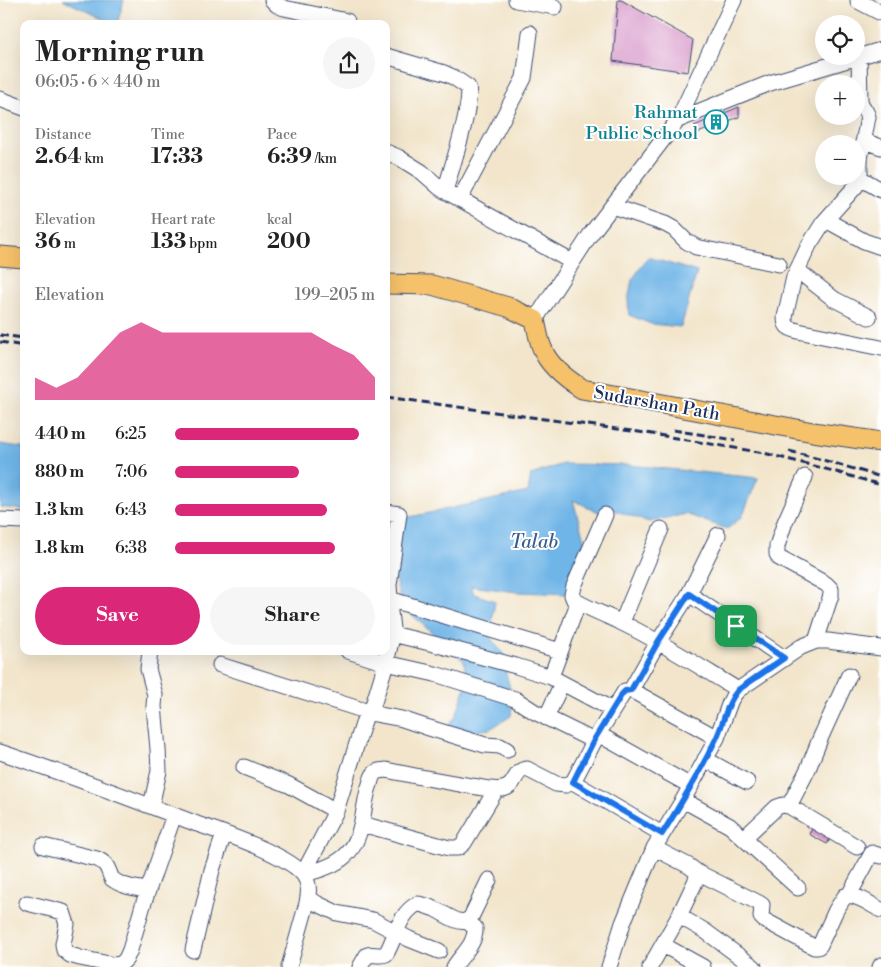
<!DOCTYPE html>
<meta charset="utf-8">
<style>
body{margin:0;font-family:"Libre Bodoni",serif;background:#f6f6f6;color:#222;height:100vh;display:flex;flex-direction:column;font-size:19px;white-space:nowrap}
*{box-sizing:border-box;margin:0}
p{font-size:16px;color:#767676}
.icon{flex:none;width:28px;height:28px;fill:none;stroke:currentColor;stroke-width:2;stroke-linecap:round;stroke-linejoin:round}
.map{position:relative;flex:1;overflow:hidden}
.drawer{position:absolute;left:20px;top:20px;width:370px;height:635px;display:flex;flex-direction:column;background:#fff;border-radius:10px;box-shadow:0 5px 20px #0002}
.drawer>*{flex:none}
.fabs{position:absolute;left:815px;top:15px;display:grid;gap:10px}
.fabs a{display:grid;place-items:center;width:50px;height:50px;border-radius:50%;background:#fff;box-shadow:0 5px 20px #0002;font-size:25px}
.pin{position:absolute;display:grid;place-items:center;width:42px;height:42px;color:#fff;margin:-21px;border-radius:10px;box-shadow:0 2px 8px #0006}
.round{display:grid;place-items:center;flex:none;width:52px;height:52px;border-radius:26px;background:#f6f6f6}
.head{display:flex;align-items:center;justify-content:space-between;height:85px;padding:0 15px}
h1{font-size:28px;font-weight:800;line-height:38px}
.stats{display:grid;grid-template-columns:repeat(3,1fr);gap:8px;height:85px;padding:5px 15px}
.stats div{display:grid;align-content:center}
.stats b{font-size:21px;font-weight:800}
.stats small{font-size:14px;font-weight:400}
.stats p{font-size:14px}
.chart{height:140px;padding:10px 15px}
.chart p{display:flex;justify-content:space-between}
.chart svg{width:100%;height:90px;margin-top:5px;fill:#db2777;opacity:.7}
.action{display:flex;gap:10px;margin-top:auto;padding:10px 15px}
.action a{flex:1;height:58px;border-radius:30px;background:#db2777;color:#fff;font-size:20px;font-weight:800;line-height:58px;text-align:center}
.action a+a{background:#f6f6f6;color:#222}
ul{padding:0 15px;list-style:none;font-size:16px}
li{display:grid;grid-template-columns:80px 60px 1fr;align-items:center;height:38px}
li i{height:12px;border-radius:6px;background:#db2777}
.map>svg:first-child{display:block}
</style>
<div class="map">
<svg width="881" height="967" viewBox="0 0 881 967">
<rect width="100%" height="100%" fill="#fff"/>
<filter id="ink" filterUnits="userSpaceOnUse"><feTurbulence type="fractalNoise" baseFrequency=".02" numOctaves="2"/><feDisplacementMap in="SourceGraphic" scale="10" xChannelSelector="R" yChannelSelector="G"/><feConvolveMatrix kernelMatrix="1 2 1 2 8 2 1 2 1" color-interpolation-filters="sRGB"/></filter>
<filter id="wash" filterUnits="userSpaceOnUse"><feTurbulence type="fractalNoise" baseFrequency=".0096" numOctaves="4" result="noise"/><feDisplacementMap in="SourceGraphic" scale="20" xChannelSelector="R" yChannelSelector="G"/><feGaussianBlur stdDeviation="1.12" result="paint"/><feColorMatrix in="noise" values="0 0 0 0 0 0 0 0 0 0 0 0 0 0 0 0 0 1.4 0 .05"/><feComposite in="paint" operator="in"/></filter>
<g filter="url(#wash)">
<rect width="100%" height="100%" fill="#f2e5cb"/>
<path fill="#70b5e7" stroke="#4672a2" d="M63,0H124L117,24H115Z
M648,257L697,272L681,327L651,324L629,315L628,300L632,280Z
M0,444L21,447L24,446V510L0,507Z
M563,464L629,465L758,478L742,517L727,529L686,514L649,522L608,508L601,513L573,500L587,550L569,594L517,592L471,586L474,594L495,601L490,637L507,659L506,674L513,698L511,716L490,729L442,735L456,716L466,686L464,661L402,606L396,582L386,571V516L389,517L391,521L528,492L531,475Z"/>
<g id="blocks">
<path fill="#d48fc4" d="M618,0H621L693,40L688,72L613,61Z
M739,107V117L698,133L694,126Z
M815,825L832,835L827,844L809,834Z"/>
</g>
</g>
<g filter="url(#ink)">
<use href="#blocks" fill-opacity="0" stroke="#3b4a6e" stroke-width="1"/>
<g fill="none" stroke-linecap="round" stroke-linejoin="round">
<g stroke="#3b4a6e" stroke-width="17">
<path id="minor" d="M272,0L277,5L284,8L347,21V24
M516,0L555,7
M859,0L858,1L881,13
M386,56L444,73L453,77L468,87C473,104 451,170 445,191
M859,57L860,100C861,107 867,111 868,117L860,159V178L856,186L823,223L809,245L794,277L785,317C785,328 789,328 798,331L881,348
M0,99L24,108
M678,120L770,83L881,50
M864,141L881,147
M386,152L398,157L422,172L440,188L572,262
M860,178L881,190
M460,199L524,78L530,33
M612,206L665,224L674,229L686,241L696,247L779,264
M826,220L864,241L881,247
M797,270L834,299L869,317
M535,320L590,235L678,120L734,0
M805,477L785,522L777,546V554L779,558L826,584L831,589V595L816,641
M605,515L574,586L572,595L574,600C589,609 606,615 622,623C662,642 700,667 738,690
M0,520L24,521
M689,594L784,658
M386,598L560,651
M622,622L661,529
M392,634L434,644L516,666L551,677L613,710
M150,651L148,669L155,695L154,706L158,749L159,771L151,806
M348,651L386,663L435,674L515,699L535,712L594,741
M220,665L375,714L402,719L426,727L485,745L500,746L507,750
M551,677L578,603
M371,712L386,663L391,641L392,629L390,612V599L389,585L399,514L386,512
M546,718L562,683
M598,734L623,694L625,691L631,690
M717,738L631,690L658,642L689,594L718,535
M0,752C66,774 132,799 197,824C224,833 286,854 303,874C310,883 309,893 307,903L289,967
M705,759L747,782
M244,767L289,785L336,811L303,874
M573,782L662,834
M683,800L730,826L798,888
M789,806L808,769L820,739L849,675
M336,811L367,711
M362,824L449,848H458L464,843L496,790
M744,838L777,807L783,805L789,806L824,827L857,847
M43,846L97,859C108,864 107,868 112,879C123,887 135,888 148,890
M697,872L759,903L762,905L761,917L764,920L814,947H818L820,945L836,910L845,896C856,893 871,905 881,910
M303,874C318,871 334,866 345,856C364,839 362,809 369,787C371,783 371,776 375,773C378,770 382,771 386,770C414,776 442,781 471,786C481,787 492,791 502,789C517,787 513,770 527,769L556,784L566,785L573,782L598,734L691,786
M849,895L872,853L881,856
M308,898L318,904L337,913L373,920L409,939L439,951
M27,903L63,912L67,924L63,944L64,950L70,955L80,958L114,965L121,964L126,959L130,950L143,905L174,815
M679,916L705,931L754,967
M663,945L703,967
M193,950L212,870L224,834
M360,967L367,955C373,953 379,957 386,954C396,937 398,915 417,904C422,904 427,906 432,908C441,911 457,924 465,921C469,920 472,916 473,913L489,880
M454,967C462,954 476,944 475,928L467,921
M609,967L623,923L654,848L683,800L717,738L730,702L733,696L738,690L801,647L816,641H828L881,648
M650,967L679,916L696,880L697,872L689,866L654,848
M880,967L881,965"/>
</g>
<g stroke="#3b4a6e" stroke-width="21">
<path id="major" d="M0,256L24,258
M386,284L432,285L508,307L535,320C537,328 539,343 543,350C549,366 568,380 582,389L813,432L881,442"/>
</g>
<use href="#minor" stroke="#fff" stroke-width="15"/>
<use href="#major" stroke="#f5c16b" stroke-width="19"/>
<path stroke="#1b2f5e" stroke-width="3" stroke-dasharray="8 4" stroke-linecap="butt" d="M0,335L24,338
M0,342L24,346
M386,397L646,433L764,453L833,471L881,485
M673,430L735,440
M789,451L834,463L881,477"/>
</g>
</g>
<g fill="none" stroke-linecap="round" stroke-linejoin="round" filter="url(#ink)">
<g stroke="#fff" stroke-width="10">
<path id="route" d="M689,594L784,658L738,690C726,704 724,723 716,739C700,772 681,804 662,834L573,782L594,740L622,694L625,691L631,690L658,642Z"/>
</g>
<use href="#route" stroke="#1a73e8" stroke-width="6"/>
</g>
<defs>
<g id="building-ring" transform="scale(1.25)"><circle r="9.5" fill="#fff" stroke="#0f9aa8" stroke-width="1.5"/><path d="M-4-6H4V6H1V3H-1V6H-4ZM-2.5-4.3h1.7v1.8h-1.7ZM.8-4.3h1.7v1.8H.8ZM-2.5-1h1.7V.8h-1.7ZM.8-1h1.7V.8H.8Z" fill="#0f9aa8"/></g>
</defs>
<g fill-rule="evenodd">
<use href="#building-ring" x="716" y="122"/>
</g>
<g text-anchor="middle" stroke-width="4" stroke-linejoin="round" paint-order="stroke">
<g font-size="18" fill="#0d838f" stroke="#fff" text-anchor="end">
<text x="698" y="118">Rahmat<tspan x="698" dy="21">Public School</tspan></text>
</g>
<g font-size="18" fill="#1b2f5e" stroke="#fff">
<text transform="translate(657 403) rotate(10)" y="6">Sudarshan Path</text>
</g>
<g font-size="19" font-style="italic" fill="#395e8e" stroke="#fff">
<text x="534" y="548">Talab</text>
</g>
</g>
</svg>
<div class="fabs">
<a><svg class="icon" aria-label="locate" viewBox="0 0 24 24"><circle cx="12" cy="12" r="6"/><path d="M12 2v4M12 18v4M2 12h4M18 12h4"/></svg></a>
<a>+</a>
<a>−</a>
</div>
<div class="pin" style="left:736px;top:626px;background:#1e9e55"><svg class="icon" aria-label="arrive" viewBox="0 0 24 24"><path d="M6 21V4h12l-3 4 3 4H6"/></svg></div>
<section class="drawer">
<div class="head"><div><h1>Morning run</h1><p>06:05 · 6 × 440 m</p></div><a class="round"><svg class="icon" aria-label="share" viewBox="0 0 24 24"><path d="M12 15V3M7 8l5-5 5 5M5 13v7h14v-7"/></svg></a></div>
<div class="stats">
<div><p>Distance</p><b>2.64<small> km</small></b></div>
<div><p>Time</p><b>17:33</b></div>
<div><p>Pace</p><b>6:39<small> /km</small></b></div>
</div>
<div class="stats">
<div><p>Elevation</p><b>36<small> m</small></b></div>
<div><p>Heart rate</p><b>133<small> bpm</small></b></div>
<div><p>kcal</p><b>200</b></div>
</div>
<div class="chart"><p><span>Elevation</span>199–205 m</p>
<svg viewBox="0 0 160 44" preserveAspectRatio="none"><path d="M0 44V33L10 38L20 33L30 22L40 11L50 6L60 11L70 11L80 11L90 11L100 11L110 11L120 11L130 11L140 17L150 22L160 33V44z"/></svg>
</div>
<ul>
<li><b>440 m</b>6:25<i style="width:92%"></i></li>
<li><b>880 m</b>7:06<i style="width:62%"></i></li>
<li><b>1.3 km</b>6:43<i style="width:76%"></i></li>
<li><b>1.8 km</b>6:38<i style="width:80%"></i></li>
</ul>
<div class="action"><a>Save</a><a>Share</a></div>
</section>
</div>
